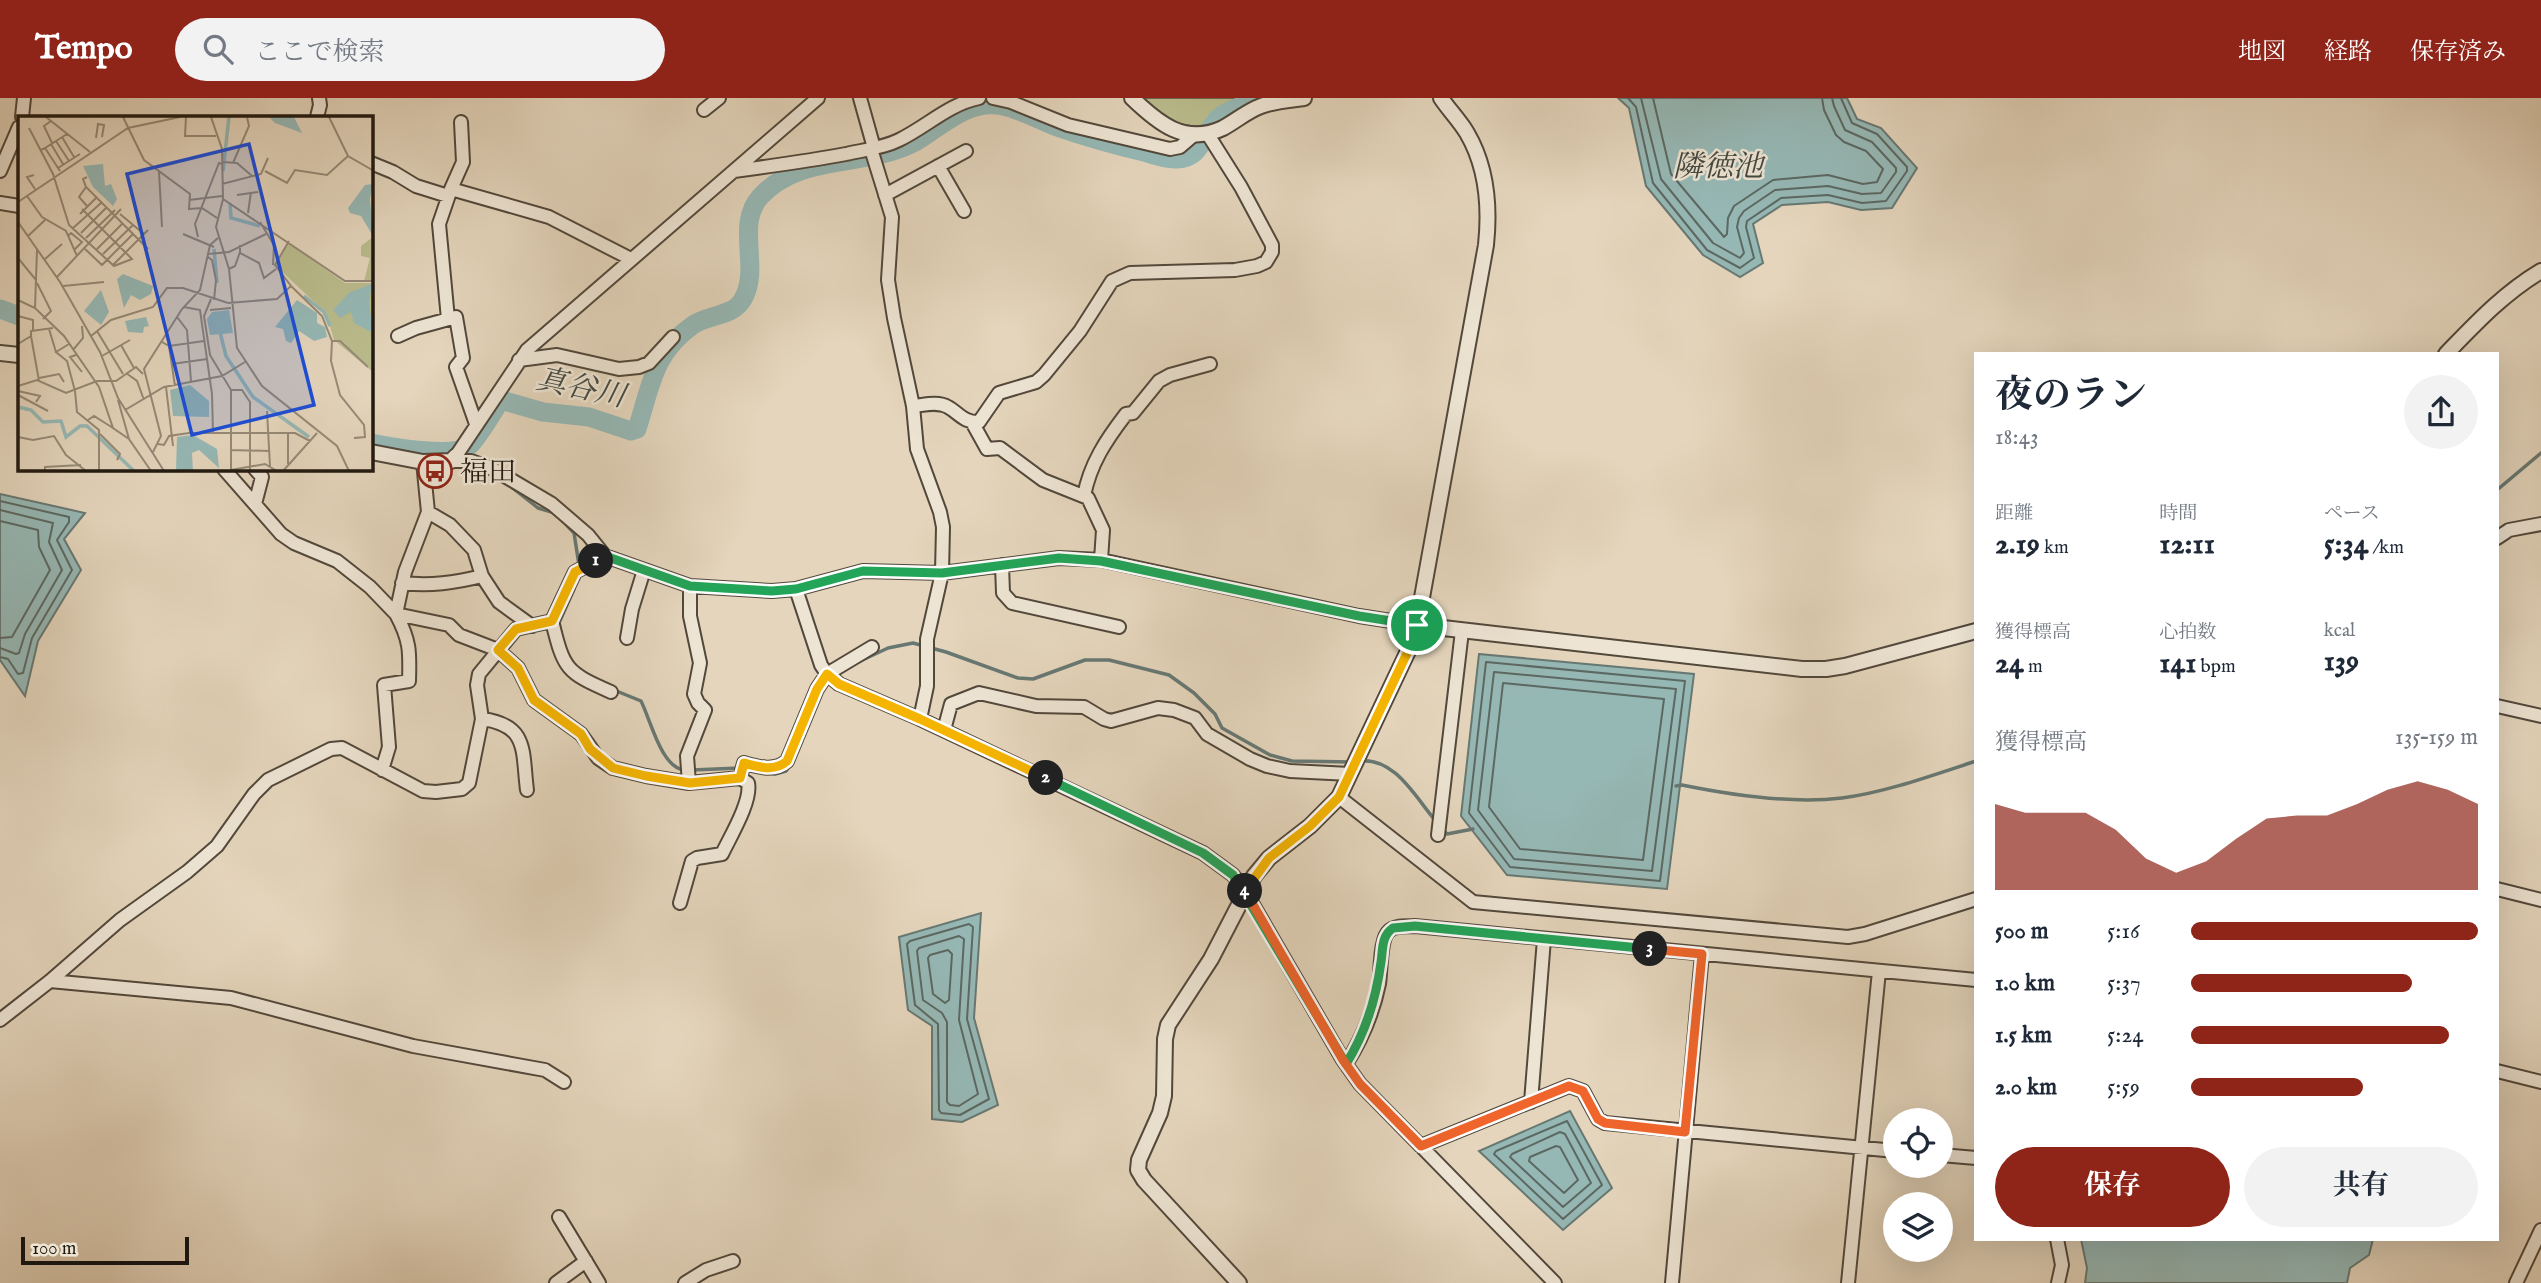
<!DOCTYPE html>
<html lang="ja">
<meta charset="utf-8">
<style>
body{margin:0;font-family:"IM FELL English","Noto Serif JP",serif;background:#f2f2f3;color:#1f2937;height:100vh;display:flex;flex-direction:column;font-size:26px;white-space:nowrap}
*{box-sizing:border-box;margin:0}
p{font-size:23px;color:#747a83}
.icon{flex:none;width:38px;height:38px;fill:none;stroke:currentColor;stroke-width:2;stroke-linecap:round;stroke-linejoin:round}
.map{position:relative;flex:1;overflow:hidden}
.side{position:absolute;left:1974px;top:254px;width:525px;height:889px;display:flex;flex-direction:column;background:#fff;border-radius:0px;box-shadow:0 7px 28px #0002}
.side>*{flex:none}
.controls{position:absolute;left:1883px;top:1010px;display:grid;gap:14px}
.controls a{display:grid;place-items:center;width:70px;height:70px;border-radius:50%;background:#fff;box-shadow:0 7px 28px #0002;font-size:35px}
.scale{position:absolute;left:21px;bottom:18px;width:168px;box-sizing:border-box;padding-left:7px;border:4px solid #211910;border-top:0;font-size:19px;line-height:24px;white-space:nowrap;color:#211910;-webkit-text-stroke:5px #ede4d3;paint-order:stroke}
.pin{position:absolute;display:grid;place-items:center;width:60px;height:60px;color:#fff;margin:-30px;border:4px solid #fff;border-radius:50%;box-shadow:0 2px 7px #0007}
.km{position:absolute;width:35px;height:35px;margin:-18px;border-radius:50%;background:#222;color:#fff;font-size:19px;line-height:35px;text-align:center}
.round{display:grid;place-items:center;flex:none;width:74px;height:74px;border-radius:37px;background:#f2f2f3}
.headline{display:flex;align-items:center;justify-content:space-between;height:119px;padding:0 21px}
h1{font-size:38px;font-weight:700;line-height:52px}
.figures{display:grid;grid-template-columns:repeat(3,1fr);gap:10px;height:119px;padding:7px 21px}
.figures div{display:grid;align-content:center}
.figures b{font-size:30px;font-weight:700}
.figures small{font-size:19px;font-weight:400}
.figures p{font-size:19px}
.chart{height:196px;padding:14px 21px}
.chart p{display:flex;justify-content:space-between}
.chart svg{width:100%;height:126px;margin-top:7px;fill:#8f2418;opacity:.7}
.action{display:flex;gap:14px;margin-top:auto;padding:14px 21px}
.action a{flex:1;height:80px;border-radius:42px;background:#8f2418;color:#fff;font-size:28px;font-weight:700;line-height:80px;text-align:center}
.action a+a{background:#f2f2f3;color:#1f2937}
ul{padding:0 21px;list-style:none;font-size:23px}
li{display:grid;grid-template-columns:112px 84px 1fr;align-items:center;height:52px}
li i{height:18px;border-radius:9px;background:#8f2418}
header{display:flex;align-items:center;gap:42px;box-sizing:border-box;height:98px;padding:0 35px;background:#8f2418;color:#fff}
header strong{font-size:33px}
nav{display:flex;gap:38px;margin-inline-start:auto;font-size:24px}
.search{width:490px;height:63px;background:#f2f2f3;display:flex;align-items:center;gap:18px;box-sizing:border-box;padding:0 24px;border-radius:38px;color:#747a83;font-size:26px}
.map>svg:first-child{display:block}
</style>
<header>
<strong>Tempo</strong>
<div class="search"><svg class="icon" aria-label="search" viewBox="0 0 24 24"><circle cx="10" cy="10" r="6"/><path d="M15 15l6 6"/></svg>ここで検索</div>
<nav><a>地図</a><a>経路</a><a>保存済み</a></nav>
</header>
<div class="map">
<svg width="2541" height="1185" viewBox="0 0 2541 1185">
<rect width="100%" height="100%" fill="#e4d5bc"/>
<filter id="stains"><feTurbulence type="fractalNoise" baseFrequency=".00286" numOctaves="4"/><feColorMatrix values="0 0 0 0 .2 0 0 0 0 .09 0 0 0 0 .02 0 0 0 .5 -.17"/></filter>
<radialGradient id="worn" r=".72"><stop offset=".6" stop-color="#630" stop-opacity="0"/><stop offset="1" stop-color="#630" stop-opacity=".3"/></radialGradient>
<path fill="#babc8d" stroke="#6e6a4e" stroke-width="2" d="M1142,0H1250L1219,13L1206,28C1177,31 1162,18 1142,0Z"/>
<path fill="#96b8b5" stroke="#677873" stroke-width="2" d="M1618,0H1847L1857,21L1881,30L1917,70L1892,110L1861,112L1828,104L1782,107L1753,126L1763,165L1740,179L1703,157L1646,88L1629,10Z
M0,396L85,415L64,441L81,472L38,543L25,598L0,562Z
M1479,556L1694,576L1667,791L1507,777L1461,718Z
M981,815L974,920L998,1007L962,1024L932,1021V928L908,912L899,839Z
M1570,1013L1612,1090L1563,1132L1479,1053Z
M2081,1141H2373L2369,1157L2350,1170L2347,1185H2085L2087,1170Z"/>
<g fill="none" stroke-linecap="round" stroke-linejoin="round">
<path stroke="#5c6862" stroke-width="2" d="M1628,0L1636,9L1653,85L1707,152L1740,170L1754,160L1746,129L1747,123L1781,100L1828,97L1862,105L1886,103L1907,73V69L1877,36L1852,25L1841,0
M1641,0L1661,81L1713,145L1740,160L1744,155L1737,129L1739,120L1744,113L1775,92L1828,88L1862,96L1881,95L1896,74V70L1872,44L1845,32L1834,8L1832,0
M1653,0L1671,76L1724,139L1727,136L1728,120L1734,108L1773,82L1828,77L1863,86L1877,84L1883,71L1866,53L1844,44L1836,37L1824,12L1822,0
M0,403L69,419V424L57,442L72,472L32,540L23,575L18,576L8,561L0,559
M0,412L53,425L49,444L62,472L25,536L19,555L16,556L0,550
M0,423L38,432L39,449L50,472L12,539L0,540
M1486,564L1685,583L1660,783L1510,769L1469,715Z
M1494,574L1676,591L1652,773L1514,761L1478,712Z
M1503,585L1664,601L1643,762L1520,751L1489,709Z
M969,826L973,829L967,921L989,1001L960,1017L941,1015L939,1012L938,926L915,907L907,846L910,843Z
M959,838L964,841L959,922L978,996L959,1008L950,1007L947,1004V924L942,915L923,902L917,853L919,850Z
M948,852L952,856L949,902L945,905L933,896L928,860L930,857Z
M1567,1023L1602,1087L1563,1121L1494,1056L1496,1053Z
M1560,1034L1565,1036L1591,1085L1563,1109L1510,1059L1512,1056Z
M1556,1048L1560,1049L1578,1082L1564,1095L1529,1063L1530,1059Z"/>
<path stroke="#677873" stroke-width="3.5" d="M509,387L538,410L555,415
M2497,392L2541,355
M561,421L574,435L579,467
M562,540L559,525L574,491
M856,565L888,550L913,545L946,554L1018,580L1033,581L1085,562H1109L1169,577L1194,595L1215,616L1222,630L1270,657L1292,663L1352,664
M614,592L641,603C651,623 661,669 684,672
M1359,663C1395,659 1415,699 1435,722
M692,672L740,670
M769,675L775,676L786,673L789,668
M1676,688L1682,687C1731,697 1792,706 1842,700C1887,694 1933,677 1976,663
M1442,730L1447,736L1473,731"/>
<path stroke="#96b8b5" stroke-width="19" d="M0,211L19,218
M371,345C391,349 452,360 469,348C477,342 494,312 501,302L543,314L589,319L631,333L637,331C651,288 653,255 693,227C709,216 733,219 743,201C761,170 735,127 760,99C801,54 867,71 917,43C943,27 969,1 1003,8C1021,12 1039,22 1057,29C1086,39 1114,47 1144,54C1153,57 1165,61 1175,61C1204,62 1203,31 1222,17C1234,10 1248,5 1261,0"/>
<g stroke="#52483b" stroke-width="16">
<path id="minor" d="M860,0L874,50
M993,0L1011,4L1068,27L1170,51L1180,49L1195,36
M704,12L719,0
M22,19L24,0
M317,19L320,7L319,0
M871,51L892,119L888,182L894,220L913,308L917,351L940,414L943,429L942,475L927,541V588L920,621
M371,65L393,74L416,88L448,98
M938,68L964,113
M0,73L19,29
M734,73C772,68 809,63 846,56C864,52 883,50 899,42C926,29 949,6 979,0
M451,91L549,119L631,161
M885,97L966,53
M0,105L19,108
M448,221L439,126L451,91L463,64L461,24
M398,238L416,230L456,219L463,260L456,269L476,326
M519,262L557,257L619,271L639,269L649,265L673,239
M913,308C924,307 938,303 948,309C959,315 964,325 979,324L999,295L1036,284L1044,277L1080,233L1112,183L1130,175L1235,172L1257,168L1266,164L1272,154V147L1241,89L1207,35
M972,324L987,351L1000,350L1043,382L1088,400L1103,432L1101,462
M456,358L527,252L818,0
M451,363H471L493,371L552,406L588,437L605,458L690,488L772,493L796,491L863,473L942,475L1059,460L1101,462L1359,518L1417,527
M224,371L281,436L294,445L337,463L370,489L396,516L449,527L459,537L498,552L518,570L534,602L581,636L598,660L613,670L646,678L689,685L740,680
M1084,398C1090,366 1106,342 1126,316L1133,315L1159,283L1170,277L1210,266
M255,406L262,379L255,371
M428,414L450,427L474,452L482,478L499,504L532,528
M2497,440L2509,432L2541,426
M1002,467L1003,495L1012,505L1119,529
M402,485C431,488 454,485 482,478
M796,491L821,567L827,576L839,586L920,621L1203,755L1233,777L1245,793L1343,962L1360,986L1555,1185
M552,523C564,572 566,574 611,594
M627,540L632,511L644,472
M2497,608L2541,618
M482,621C529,627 522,654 527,692
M944,632L951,606L979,595L1036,608L1084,609L1104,621L1111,623L1158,610L1174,612L1195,620L1207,636L1250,661L1267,668L1290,673L1350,676
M382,672L389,649L384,587L409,583C410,553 410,542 396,516L405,474L428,414L423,364
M689,685L687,658L705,612L698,605L694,596L700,565L690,518V488
M1339,699L1473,804L1848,839L1865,836L1976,801
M1438,737L1462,533
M2497,791L2541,802
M680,805L692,763L697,760L722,756C730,739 752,703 748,685L740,680L744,665C758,669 775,674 787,663L817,591L827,576L872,549
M50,883L231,900L413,948L545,972L564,984
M0,922L50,883L120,822L187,774L217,748L254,696L268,682L331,651L342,650L423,693L436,694L462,691L469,685L482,621L477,587L479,576L516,531L552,523L575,474L605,458
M1346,966C1362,941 1373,915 1379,886C1381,874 1380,840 1389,833C1395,827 1407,829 1415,828L1976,882
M2497,973L2541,984
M1531,1004L1544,841
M1421,1048L1569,988L1583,993L1598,1021L1605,1025L1895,1053
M1941,1057L1976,1060
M559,1119L599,1185
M2057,1141L2062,1167L2058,1185
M556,1185L586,1163
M685,1185L706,1172L733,1163
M1672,1185L1702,856
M1848,1185L1879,873
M2516,1185L2541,1132"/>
</g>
<g stroke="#52483b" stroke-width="18">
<path id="tertiary" d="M1132,0C1158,25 1185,48 1223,30C1236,23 1247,13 1261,8C1274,3 1290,2 1304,0
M0,255L19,257
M2446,256C2476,225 2504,195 2541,173
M371,354L423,364L451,363L456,358
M1417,527L1802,571H1826L1845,568L1976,533
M1239,1185L1144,1082L1138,1072L1139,1062L1160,1015L1164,998L1165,941L1168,927L1211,861L1254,778L1269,760L1310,728L1339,699L1409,551L1417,527L1486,147C1490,109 1487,69 1467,35C1460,23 1449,12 1441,0"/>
</g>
<use href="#minor" stroke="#ede4d3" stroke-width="12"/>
<use href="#tertiary" stroke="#ede4d3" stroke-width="14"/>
</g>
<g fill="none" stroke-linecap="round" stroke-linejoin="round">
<g stroke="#fff" stroke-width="14">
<path id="split-1" d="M596,463L605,458L690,488L772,493L796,491L863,473L942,475L1059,460L1101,463L1359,518L1417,527"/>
</g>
<g stroke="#fff" stroke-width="14">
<path id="split-2" d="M596,463L575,474L552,523L516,531L498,552L518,570L534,602L581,636L590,651L613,670L646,678L690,685L740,680L744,665C758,669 775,674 787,663L817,591L827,576L839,586L920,621L1046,680"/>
</g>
<g stroke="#fff" stroke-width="14">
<path id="split-3" d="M1046,680L1203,755L1233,777L1346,966C1366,934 1376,902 1381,864C1383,852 1381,838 1393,830L1415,828L1650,851"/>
</g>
<g stroke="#fff" stroke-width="14">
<path id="split-4" d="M1245,793L1343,962L1360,986L1421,1048L1569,988L1583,993L1598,1021L1605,1025L1685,1034L1702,856L1650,851"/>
</g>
<g stroke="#fff" stroke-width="14">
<path id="split-5" d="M1245,793L1269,760L1310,728L1339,699L1409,551L1417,527"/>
</g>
<use href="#split-1" stroke="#22a559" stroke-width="9"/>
<use href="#split-2" stroke="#f5b400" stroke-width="9"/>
<use href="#split-3" stroke="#22a559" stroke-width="9"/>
<use href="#split-4" stroke="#f0652b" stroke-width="9"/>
<use href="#split-5" stroke="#f5b400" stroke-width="9"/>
</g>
<defs>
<g id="bus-ring" transform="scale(1.75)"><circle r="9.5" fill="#ede4d3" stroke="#8f2418" stroke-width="1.5"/><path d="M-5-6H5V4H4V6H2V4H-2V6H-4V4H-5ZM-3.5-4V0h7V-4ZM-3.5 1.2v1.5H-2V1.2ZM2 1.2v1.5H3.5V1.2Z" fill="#8f2418"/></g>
</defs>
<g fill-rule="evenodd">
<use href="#bus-ring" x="435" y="373"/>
</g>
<g text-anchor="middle" stroke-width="5" stroke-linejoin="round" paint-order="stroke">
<g font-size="28" fill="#211910" stroke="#ede4d3" text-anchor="start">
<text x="460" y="383">福田</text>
</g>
<g font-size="30" font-style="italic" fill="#444942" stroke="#ede4d3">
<text x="1718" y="78">隣徳池</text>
<text transform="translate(581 289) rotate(12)" y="10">真谷川</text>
</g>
</g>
<g transform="translate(18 18)">
<rect width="355" height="355" fill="#e4d5bc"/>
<path d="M355,121V164L346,165L352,142L343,140V130ZM270,127L327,167H355V256L316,224L308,197L258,150Z" fill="#babc8d"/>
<path d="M251,1H276L284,17L257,7ZM85,48L87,70L93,68L99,83L95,90L75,71L65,50ZM355,68L352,83L355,120L343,100L332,97L330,92L347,69ZM105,158L135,170L133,178L122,184L113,179L106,192L99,163ZM354,168L351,186L355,217L336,207L333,196L322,202L315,194L332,176ZM83,174L91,196L83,209L66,195ZM279,184L299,197V207L307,211L309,221L296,225L281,215L273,227L268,225L265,213L257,211ZM211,194L215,217L192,219L189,203L194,196ZM128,201L131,210L126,211L125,217L110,216L107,205ZM172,269L191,285V301L155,300L152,274ZM175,319L199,333L201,352L181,334L174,337L175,355H158L159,321Z" fill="#96b8b5"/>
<path fill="none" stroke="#96b8b5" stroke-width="3.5" d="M205,55L211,1M212,87L213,102L242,110M196,133L199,167M286,180L306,196L312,210M202,216L208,240L235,281L291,321M0,291L13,294L25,306L43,305L48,321L62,310H69L116,355"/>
<path fill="none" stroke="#968a77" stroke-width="2" d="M28,1L72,36M105,1L126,44L172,78L171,93L184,92L199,102M168,1L167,20H198M193,1L204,33L205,83L327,165H356M311,1L330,40L356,55M33,5L26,10L34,27M11,12L35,58L51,109L96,150L114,143L64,93M44,21L56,41M78,22L80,8L86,9L84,21M38,25L51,45M33,28L45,48M27,32L49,18M23,34L27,32L42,55M205,46L219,47L234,60M215,47L231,10L229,1M40,52L62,38M247,55L269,67L277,54L309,59L330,40M141,56L144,111M16,59L9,61L17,73M69,61L65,63L68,71L130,133M204,68L243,58L250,42M68,71L61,81L69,90M219,79L240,76M9,80L24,101L48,115L59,140M205,83L198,111L211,153L219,232L244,270L319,330L331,355M171,84L204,80M0,86L110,12L162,1M230,97L233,76M62,98L78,82M102,98L126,118M0,106L42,166L82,236L100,282L146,355M242,106L256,129L255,149M55,112L83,87M63,117L89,91M165,118L196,131M10,120L27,104M50,120L53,117L64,126L56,134M180,121L177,108L201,47L204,48M68,122L97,94M222,129V137L241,147L246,162L258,153M67,133L84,149L115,118M79,133L104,108M85,138L115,109M190,138L211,136L248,118M190,141L194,144L198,164L196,184M0,142L18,164M27,143L44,128M95,149L130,114M211,153L217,150L222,136M39,161L103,93M19,167L33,195L25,203M45,170L86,166M273,170L304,200L314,225H322L350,251M193,183L186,200L192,239L213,274H224L232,286V355M0,184L17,192L46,220L81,271L95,312L111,323M166,191L182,194L194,278L195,317M17,192L19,134M192,194L213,192M0,200L15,204V215M159,201L169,214L173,265M31,213L38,236M79,215L105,258M13,220L21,265M73,220L93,204L135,191L149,172H165L210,187L259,183L273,170L257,149L271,125M314,225L313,245L322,279L346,309L347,321L336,322M144,226L151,230L186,225M0,228L13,220V215L35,212M51,228L38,236L49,245L57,275M103,229L116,252M151,230L157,270M55,234L65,222L64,210M58,239L52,241L64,256M84,240L112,224M154,248L189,243M108,257L119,265L126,284M21,262L41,258L46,266M0,270L19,264L48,277L79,265H98L118,251L125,258M148,271L155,330M213,274V355M0,275L22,280L18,286M57,275L59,296L81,314V355M0,279L30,295M100,284L111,323L133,355M107,294L146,271L204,260L227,246M249,295L252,350M70,304L76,300L95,312M270,317V348M82,318L102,338L99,344M0,321L15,324L36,320L48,339L68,355M140,328L146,329L151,320L171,317H277L292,325M213,334L252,335M135,336L143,320L126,253L164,193L182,174L192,129L200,122M213,354L247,348L259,355M27,355V351L63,349M265,355L299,317"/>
<path fill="#1d4ed8" fill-opacity="0.15" stroke="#1d4ed8" stroke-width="3.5" d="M231,28L296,289L174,319L109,58Z"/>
<rect width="355" height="355" fill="none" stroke="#211910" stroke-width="3.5"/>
</g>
<rect width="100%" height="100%" filter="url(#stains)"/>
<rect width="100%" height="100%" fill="url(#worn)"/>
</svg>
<div class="controls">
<a><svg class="icon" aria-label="locate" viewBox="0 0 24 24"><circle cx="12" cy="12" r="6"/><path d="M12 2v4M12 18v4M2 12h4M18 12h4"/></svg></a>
<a><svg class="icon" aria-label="layers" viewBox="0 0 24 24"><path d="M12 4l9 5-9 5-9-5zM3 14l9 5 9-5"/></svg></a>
</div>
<div class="scale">100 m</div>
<div class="pin" style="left:1417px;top:527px;background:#1e9e55"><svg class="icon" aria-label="arrive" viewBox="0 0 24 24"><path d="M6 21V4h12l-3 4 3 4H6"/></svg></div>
<b class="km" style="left:596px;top:463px">1</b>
<b class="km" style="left:1046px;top:680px">2</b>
<b class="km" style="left:1650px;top:851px">3</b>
<b class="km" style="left:1245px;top:793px">4</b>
<section class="side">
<div class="headline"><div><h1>夜のラン</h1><p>18:43</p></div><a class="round"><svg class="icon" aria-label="share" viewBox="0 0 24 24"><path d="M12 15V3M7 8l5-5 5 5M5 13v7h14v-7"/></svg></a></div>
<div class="figures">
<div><p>距離</p><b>2.19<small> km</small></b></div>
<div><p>時間</p><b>12:11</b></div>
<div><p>ペース</p><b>5:34<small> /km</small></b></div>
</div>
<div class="figures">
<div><p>獲得標高</p><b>24<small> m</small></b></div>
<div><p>心拍数</p><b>141<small> bpm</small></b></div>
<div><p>kcal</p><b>139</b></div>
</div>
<div class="chart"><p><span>獲得標高</span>135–159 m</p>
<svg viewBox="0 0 160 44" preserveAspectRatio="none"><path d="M0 44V14L10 17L20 17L30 17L40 23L50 33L60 38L70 34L80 26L90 19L100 18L110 18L120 14L130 9L140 6L150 9L160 14V44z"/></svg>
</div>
<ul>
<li><b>500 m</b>5:16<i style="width:100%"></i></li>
<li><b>1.0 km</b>5:37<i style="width:77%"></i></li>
<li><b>1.5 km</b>5:24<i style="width:90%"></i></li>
<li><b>2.0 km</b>5:59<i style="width:60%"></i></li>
</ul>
<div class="action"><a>保存</a><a>共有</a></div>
</section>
</div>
